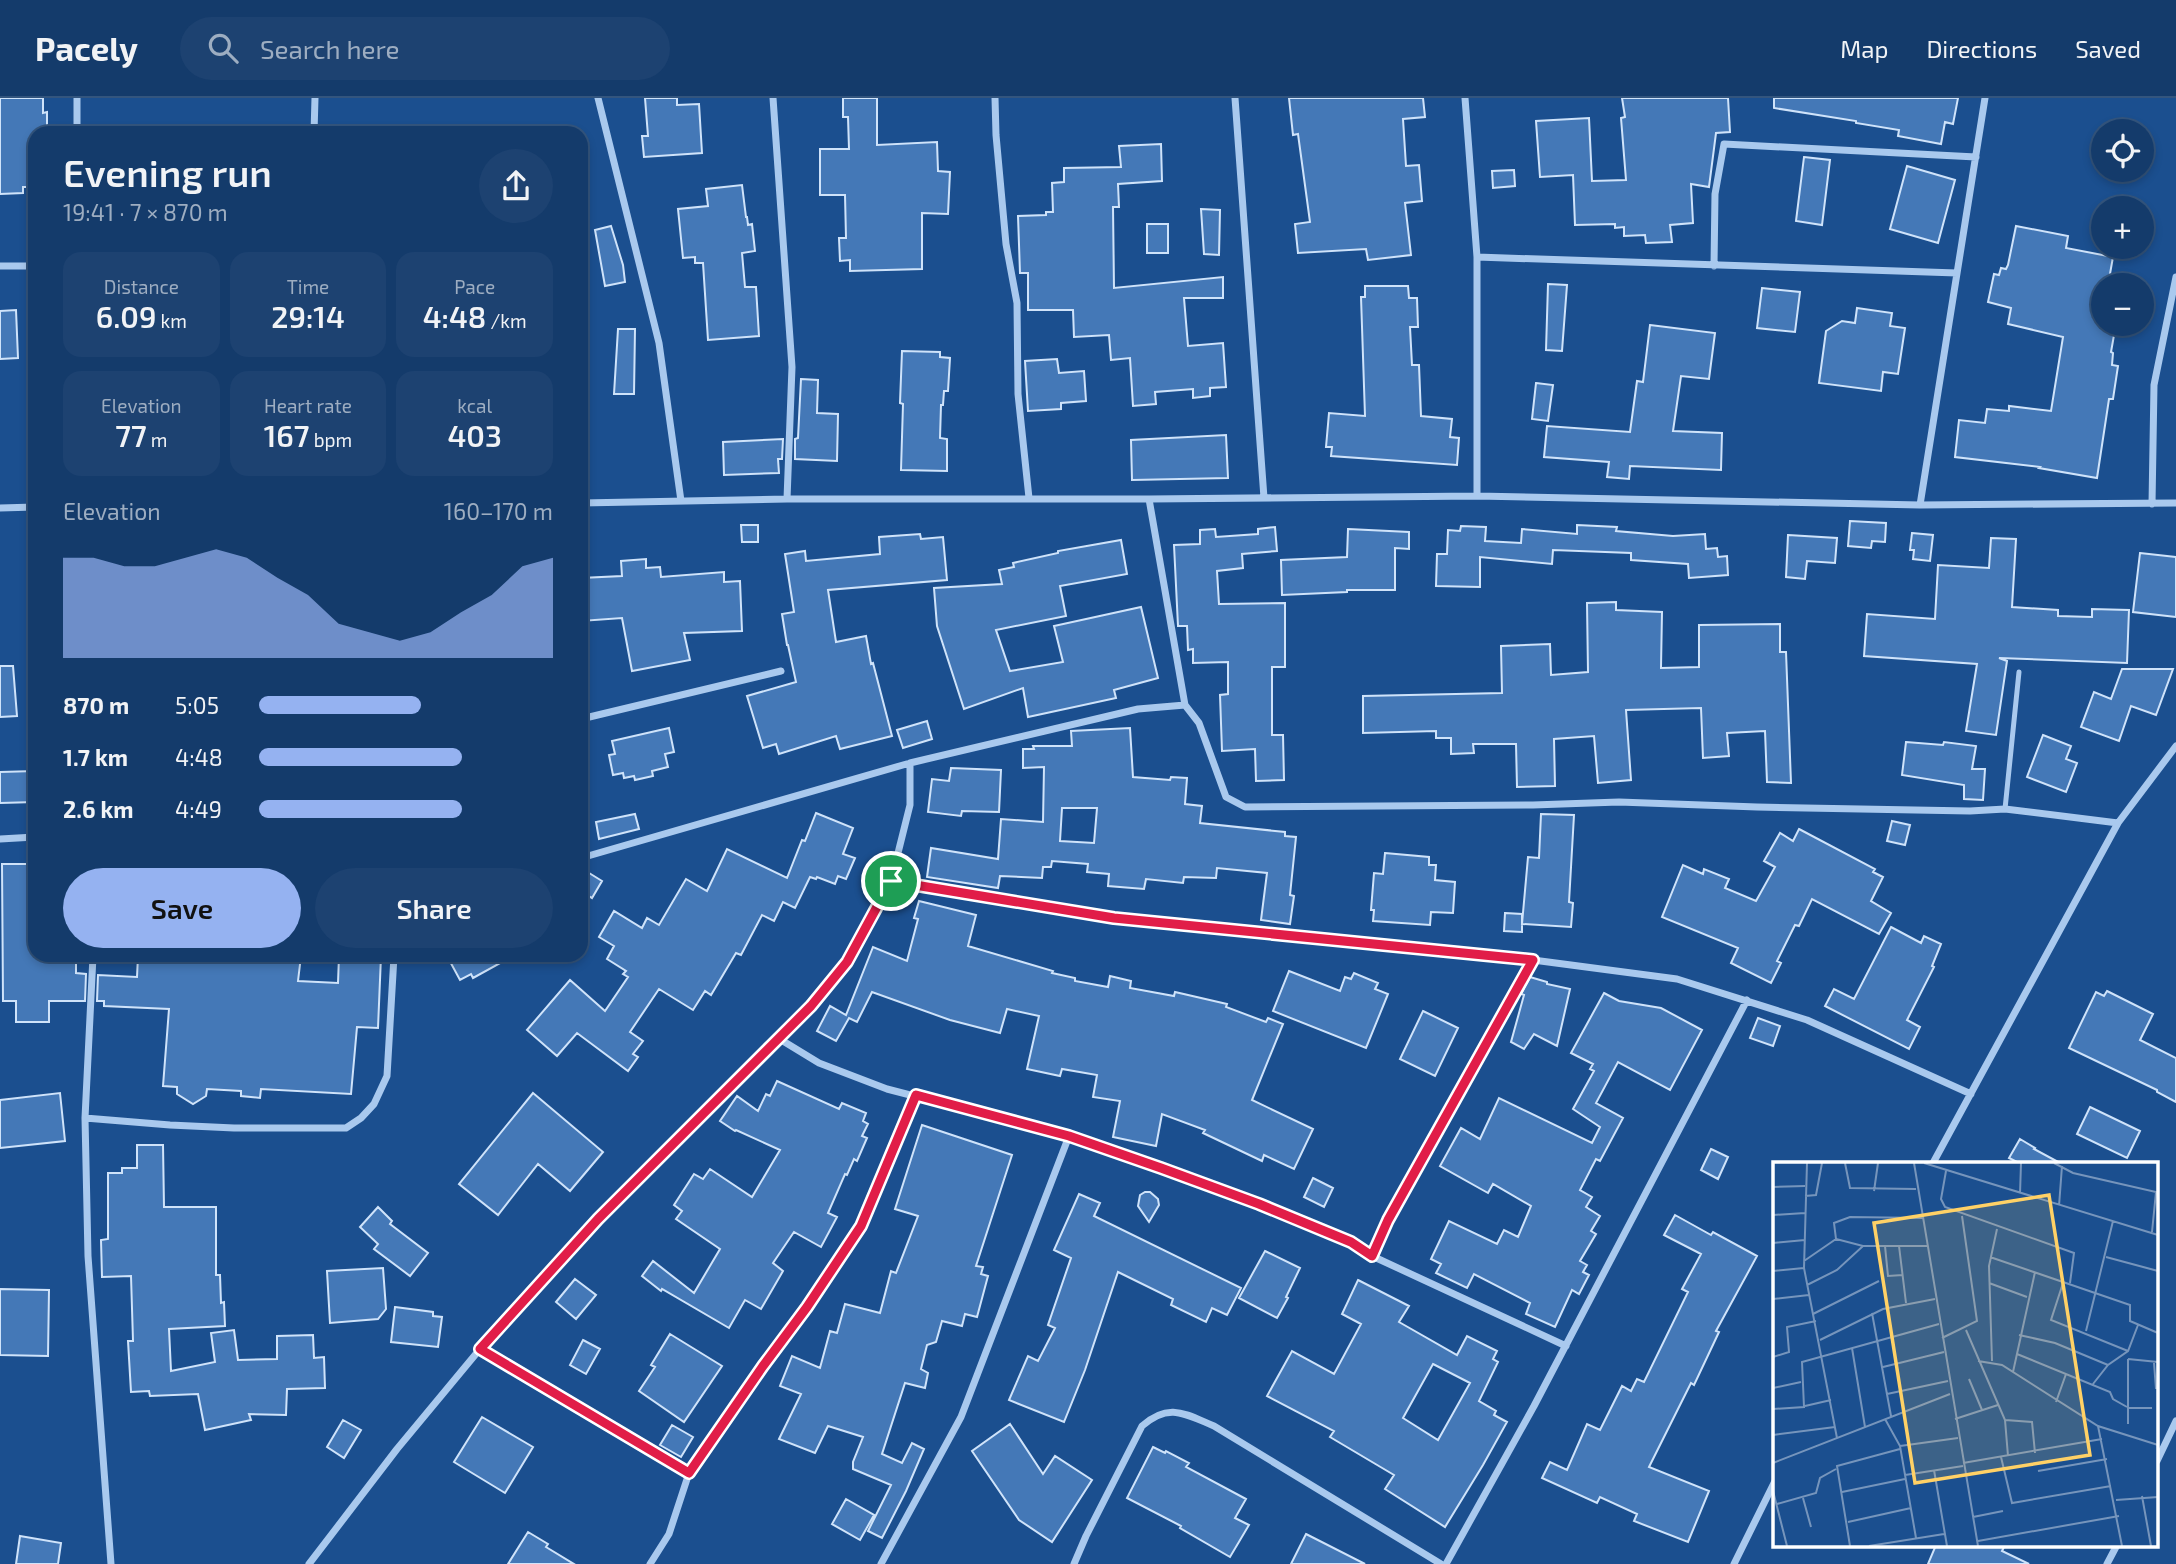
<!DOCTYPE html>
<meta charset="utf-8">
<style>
body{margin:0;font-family:"Exo 2",sans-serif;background:#1d4271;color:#f1f3f6;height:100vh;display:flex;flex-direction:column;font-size:26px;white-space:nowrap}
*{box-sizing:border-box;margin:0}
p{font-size:23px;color:#9dadc1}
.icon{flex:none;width:38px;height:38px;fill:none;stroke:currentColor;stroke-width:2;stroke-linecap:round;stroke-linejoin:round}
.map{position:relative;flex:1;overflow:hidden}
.drawer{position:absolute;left:28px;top:28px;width:560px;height:836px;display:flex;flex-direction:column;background:#143b6b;border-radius:21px;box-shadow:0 4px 10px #0003,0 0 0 2px #33557e}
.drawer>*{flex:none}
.tools{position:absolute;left:2091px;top:21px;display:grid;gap:14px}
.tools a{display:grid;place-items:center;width:63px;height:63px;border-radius:50%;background:#143b6b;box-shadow:0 4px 10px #0003,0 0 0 2px #33557e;font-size:35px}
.pin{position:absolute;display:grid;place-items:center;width:60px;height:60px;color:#fff;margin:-30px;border:4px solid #fff;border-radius:50%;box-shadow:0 2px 7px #0007}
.round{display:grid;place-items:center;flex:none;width:74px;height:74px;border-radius:37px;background:#1d4271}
.headline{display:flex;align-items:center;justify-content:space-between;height:119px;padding:0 35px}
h1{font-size:38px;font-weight:600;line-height:52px}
.figures{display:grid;grid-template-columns:repeat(3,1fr);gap:10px;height:119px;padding:7px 35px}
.figures div{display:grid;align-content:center;border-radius:18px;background:#1d4271;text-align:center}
.figures b{font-size:30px;font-weight:600}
.figures small{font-size:19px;font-weight:400}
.figures p{font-size:19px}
.chart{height:196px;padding:14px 35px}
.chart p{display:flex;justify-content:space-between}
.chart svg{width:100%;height:126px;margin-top:7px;fill:#95b2f1;opacity:.7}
.cta{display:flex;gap:14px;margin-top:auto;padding:14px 35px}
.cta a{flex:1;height:80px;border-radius:42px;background:#95b2f1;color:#111;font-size:28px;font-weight:600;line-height:80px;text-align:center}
.cta a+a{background:#1d4271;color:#f1f3f6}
ul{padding:0 35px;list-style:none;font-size:23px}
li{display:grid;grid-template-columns:112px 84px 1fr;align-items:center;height:52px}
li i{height:18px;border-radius:9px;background:#95b2f1}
header{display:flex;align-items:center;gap:42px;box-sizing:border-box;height:98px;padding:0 35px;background:#143b6b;border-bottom:2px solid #33557e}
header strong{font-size:33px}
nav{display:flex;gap:38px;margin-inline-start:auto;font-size:24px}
.search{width:490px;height:63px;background:#1d4271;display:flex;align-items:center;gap:18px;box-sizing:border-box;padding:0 24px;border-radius:38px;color:#9dadc1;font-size:26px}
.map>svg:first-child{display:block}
</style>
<header>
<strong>Pacely</strong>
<div class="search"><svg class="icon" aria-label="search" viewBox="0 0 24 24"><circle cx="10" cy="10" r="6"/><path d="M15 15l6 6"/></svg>Search here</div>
<nav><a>Map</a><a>Directions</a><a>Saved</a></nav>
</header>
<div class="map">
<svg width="2176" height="1466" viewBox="0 0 2176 1466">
<rect width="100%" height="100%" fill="#1b4f8f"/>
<path fill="#4478b7" stroke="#cfe3fa" stroke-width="2" fill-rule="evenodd" d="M0,0H43V15L47,14V34L35,35V49H32L33,89H23V95L0,96Z
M645,0H677V7L699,6L702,55L644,59L642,38H648Z
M843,0H877V47L937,44L938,73L950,74L948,116L922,115V171L850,173V162L840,163L839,140H846L845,97H820V51H849L848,19H843Z
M1289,0H1423L1425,19L1403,21L1406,68L1419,67L1422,103L1405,105L1411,157L1368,162L1366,151L1298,155L1295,126L1310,124L1298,36L1293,37Z
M1622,0H1728L1730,34L1716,35L1709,89L1691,86L1693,125L1670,127L1672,144L1646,145L1645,137L1624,138V129L1615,130V126L1575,127L1573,77L1540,79L1536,23L1589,20L1592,83L1626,82L1621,20L1625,19Z
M1774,0H1958L1953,26L1945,24L1941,46L1898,38L1899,32L1856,25V23L1774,10Z
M1161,46L1162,83L1118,86L1119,109H1113L1114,190L1223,179V200H1184L1188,248L1223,245L1226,289L1210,290V298L1193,300V291L1155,294L1156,306L1133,308L1130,260L1111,262L1109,237L1074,239L1073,212H1028V175H1020L1018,118L1046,117V114H1053L1052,85L1064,84V70L1121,69L1119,48Z
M1804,59L1830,62L1822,127L1796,123Z
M1907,68L1955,82L1938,145L1890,131Z
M1514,72L1515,88L1493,90L1492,73Z
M742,87L746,119H747L748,127L752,126L755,153L742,155L745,189H756L759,238L708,242L703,165H695V159L683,160L678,111L708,108L706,91Z
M1201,111L1220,112L1219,157L1204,156Z
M1147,126H1168V155H1147Z
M611,128L623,167L625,184L605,188L595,132Z
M2016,128L2068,138L2066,150L2113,159L2108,187H2104V226H2116L2111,254L2113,255L2112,267L2118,268L2113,301H2109L2097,380L2039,370L2040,369L1955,359L1959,322L1985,325L1987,311L2009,313V308L2051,313L2063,239L2008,226L2011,210L1988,204L1994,176L1999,177L2001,170L2006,171L2008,167Z
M1548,186L1567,187L1562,253L1546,252Z
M1365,188H1408L1409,200H1417L1418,229H1410L1412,267H1419L1421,318L1452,321L1450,339L1459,340L1457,367L1331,358L1332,349H1326L1329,315L1365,318L1361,199H1365Z
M1762,190L1800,194L1795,234L1757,230Z
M1857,210L1892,215L1890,228L1905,230L1898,276L1883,274L1881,293L1819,285L1826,233L1842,223L1855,225Z
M16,212L18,260L0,261V213Z
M1650,227L1715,235L1709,281L1681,278L1673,333L1722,335L1721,372L1630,368L1629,381L1607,379L1609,364L1544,359L1547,328L1630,334L1637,283L1643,284Z
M618,231H635L634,296H614Z
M902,253L940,254V259L950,260L948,293H944L943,307H941L940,340L947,341V373L901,372L903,306L900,305Z
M1057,261L1059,275L1084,273L1086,303L1061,305V311L1028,313L1025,263Z
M801,281L818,282L817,315L838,316L837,363L795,361V341L798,340Z
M1536,285L1553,287L1548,323L1532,321Z
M1226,337L1228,380L1132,382L1131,342Z
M783,341L782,361H778L779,375L724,377L723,344Z
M1850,423L1886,425L1885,444L1872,443L1871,450L1848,448Z
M741,427H758V444H742Z
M1577,427L1617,429L1616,433L1673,438L1705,436L1706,451L1717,450L1718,459L1727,458L1728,477L1689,480L1688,466L1631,462V455L1553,452L1552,466L1480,459V489L1436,488L1437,456H1447L1448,432L1460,433L1461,428L1486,429L1485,443L1521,445L1522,431L1577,436Z
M1275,429L1277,453L1242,456L1243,470L1217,473L1219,506L1285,505V569H1272V637H1283L1284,682L1256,683L1255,651L1222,653L1220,597L1228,596V564L1193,565V551L1188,552L1187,528H1178L1174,447L1200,446V432L1215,431L1216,439L1258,436V431Z
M1348,431L1409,434V451L1395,450V492H1347V494L1282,497L1281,462L1347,459Z
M1912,435L1933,437L1930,463L1913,461L1914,452H1910Z
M920,436L921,441L943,439L947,482L828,492L836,544L866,538L871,566L873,565L892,638L840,651L836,638L779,656L776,646L763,650L747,598L796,584L788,547H787L782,516L794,514L785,456L805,453L806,463L880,456L879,439Z
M1788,437L1837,440L1835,465L1807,463L1805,481L1786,479Z
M1991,440L2016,441L2012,509L2058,512V518L2092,519V511L2129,512L2127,565L1999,560L2007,563L1996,637L1966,633L1977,566L1864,558L1867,516L1935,521L1938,467L1989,470Z
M1121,442L1127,476L1060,488L1066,518L996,532L1010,573L1063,564L1054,528L1141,509L1158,580L1114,592L1116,600L1028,619L1023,590L964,611L937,528L934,490L1002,486L999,472L1014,469L1013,465L1058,455V453Z
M2140,455L2176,459V519L2133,514Z
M646,461V470L660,469L661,479L724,474V484L740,483L742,533L684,535L690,562L632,573L622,520L581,523V480L622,478L621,463Z
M1616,504V512L1662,514L1661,570L1699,569V527L1780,526V554H1786L1791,685L1767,684L1765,633L1727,635L1729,658L1703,660L1701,610L1626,612L1631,682L1598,685L1594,638L1554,641L1555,688L1517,689L1516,646H1473L1474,655L1451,656V640H1436V633L1363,635V598L1502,595L1501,548L1550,546L1551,577L1588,574L1587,505Z
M0,568H13L17,618L0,619Z
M2122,571H2173L2156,617L2131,608L2119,643L2081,629L2094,594L2111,601Z
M927,623L932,641L903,650L897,632Z
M669,630L674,654L665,656L668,669L652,673L653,678L635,682L634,678L624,680L623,675L613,677L609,657L615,656L612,643Z
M1130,630L1133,679L1170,682L1171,679L1187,680L1185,706L1202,708L1200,725L1285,734V738L1296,739L1290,797L1294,798L1290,826L1261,822L1267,775L1217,770L1216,780L1184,779L1183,785L1146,781L1144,791L1108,788L1109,776L1087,774L1088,766L1052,763L1051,769H1043L1042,780L1000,778L998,790L927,779L931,750L998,761L1001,721L1043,724L1044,669L1023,670V651H1034L1033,648H1072L1071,633ZM1062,710H1097L1094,745L1060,743Z
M2043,637L2071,648L2066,661L2077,665L2066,694L2027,679Z
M1906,644L1943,647L1944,644L1976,648L1972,671H1985L1983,702L1964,701V687L1902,677Z
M951,670L1001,672L999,714L962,713L961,718L928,714L932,681L949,683Z
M35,673V704L0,705V674Z
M816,715L853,730L843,756L855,760L846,781L838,778L835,786L817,779L816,781L810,779L795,810L783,804L774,823L762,817L741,857L736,855L711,897L705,893L693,912L659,891L630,934L643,943L633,956L638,959L628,973L577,935L557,958L527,932L570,882L605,913L628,879L623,876L626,873L607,861L614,848L599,839L614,813L642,830L647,820L659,827L686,781L707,793L727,751L787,780L802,742L805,743Z
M635,716L639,731L599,741L596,724Z
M1541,716L1574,717L1569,804L1573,805L1571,829L1522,826L1528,759L1539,760Z
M1892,723L1910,727L1905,747L1887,743Z
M1799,731L1875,771L1873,774L1883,779L1871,803L1891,815L1879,836L1812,801L1799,828L1795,827L1777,863L1781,865L1771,885L1731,865L1738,850L1662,819L1683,767L1703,776L1704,771L1729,781L1725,790L1756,803L1775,769L1764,763L1780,735L1793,743Z
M1385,755L1429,759V767H1436L1435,782L1455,784L1453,815L1431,814L1430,827L1373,823L1374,812H1371L1374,775L1383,776Z
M2,766H35V858H76V875L86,876L85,903H49V924H16V903H3Z
M581,770L602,783L592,800L581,793Z
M919,803L976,817L968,848L1053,873L1052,875L1075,880V883L1108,889L1110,878L1131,883L1130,890L1174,898L1175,894L1227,906L1226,909L1266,924L1268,920L1283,926L1252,1002L1313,1031L1294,1071L1264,1057L1262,1063L1203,1035L1205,1032L1162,1016L1156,1048L1113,1039L1120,1003L1093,999L1097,977L1062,971L1060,978L1027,971L1039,918L1007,911L1000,935L950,922L872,894L857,924L849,920L836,943L817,933L830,908L846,917L873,849L907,863L918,821L914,820Z
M1505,815L1522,816V834L1504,833Z
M1891,829L1921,845L1924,838L1941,846L1932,868L1934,869L1907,922L1920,929L1909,951L1825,908L1834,891L1854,901Z
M138,858H301L298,883L338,885L339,858H381L378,930L357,929L351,996L261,991L260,1000L241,998V993L207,991L206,998L193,1006L177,996V989L163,988L169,911L104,908V903H97L98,877L137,879Z
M447,858H513L473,880L471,876L460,882Z
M1289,873L1340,893L1345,879L1351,881L1354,875L1378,885L1375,891L1388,896L1366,950L1273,913Z
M1530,879L1547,884V886L1570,891L1557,948L1534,936L1524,951L1511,944L1524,897L1521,896Z
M2107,893L2153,916L2140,942L2176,960V1004L2157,994V992L2069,950L2096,894L2104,898Z
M1604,895L1619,903L1661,910L1702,932L1670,992L1618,964L1596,1005L1623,1020L1600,1063L1596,1061L1580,1092L1592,1099L1586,1109L1600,1118L1591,1133L1596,1136L1580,1163L1587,1167L1583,1174L1589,1177L1579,1196L1572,1192L1555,1229L1526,1216L1530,1205L1474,1176L1467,1190L1436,1175L1441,1166L1431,1161L1449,1123L1497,1146L1504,1132L1518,1139L1531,1108L1493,1086L1488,1095L1440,1068L1461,1030L1480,1041L1499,1000L1592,1045L1600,1029L1573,1011L1594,973L1590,971L1593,966L1571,955Z
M1423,913L1458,930L1435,978L1400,961Z
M1758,920L1780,928L1773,948L1750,940Z
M777,983L839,1011L842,1005L866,1015L863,1023L868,1026L862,1038L867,1040L857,1063L854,1061L847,1077L845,1076L828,1115L837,1119L821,1149L794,1134L773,1165L783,1173L761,1211L745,1202L729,1230L662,1191L661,1193L642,1178L653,1163L694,1195L720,1151L676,1121L682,1113L674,1107L694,1076L703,1081L710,1071L752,1099L780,1052L736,1032L735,1033L720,1023L737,998L758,1013L766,996L770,998Z
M60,995L65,1043L0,1050V1002Z
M533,995L603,1054L570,1093L538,1066L498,1117L459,1086Z
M2090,1009L2140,1033L2127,1060L2077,1036Z
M922,1027L1012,1057L976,1168L983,1169L981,1176L988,1178L977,1219L965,1216L962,1228L942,1223L936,1244L927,1247L921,1271L928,1275L925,1290L905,1285L882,1356L902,1365L912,1345L924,1351L906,1393L882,1440L868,1433L891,1387L853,1371V1364L863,1339L828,1328L815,1355L779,1341L801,1296L780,1288L792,1258L820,1270L830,1233L837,1235L845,1206L880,1215L891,1173L896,1175L918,1118L895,1111Z
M2020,1041L2035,1050L2034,1051L2060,1065H2019L2009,1060Z
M137,1047H163L164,1109H216V1177H220L221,1205L224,1204L225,1228L169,1231L171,1273L215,1264L211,1235L234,1232L238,1262L277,1261V1238L313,1237L314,1260L324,1259L325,1290L287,1291L286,1317L249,1316L251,1322L205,1332L198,1296L150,1298L149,1293L131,1294L128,1243H133L131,1178L102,1179L101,1142L108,1141V1075H122V1070H137Z
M1711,1051L1728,1059L1718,1081L1701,1072Z
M1313,1080L1333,1090L1324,1109L1304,1099Z
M1145,1094H1150L1158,1101L1159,1107L1149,1124L1138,1108L1140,1097Z
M1079,1096L1100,1105L1094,1118L1241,1190L1227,1217L1212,1210L1206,1224L1171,1207L1173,1201L1118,1174L1085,1272L1064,1324L1009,1302L1028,1258L1038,1263L1055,1230L1048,1227L1071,1160L1054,1152Z
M378,1109L392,1123L390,1126L428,1155L410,1178L374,1151L378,1146L360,1129Z
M1675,1117L1711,1137L1713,1134L1757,1158L1716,1233L1719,1234L1694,1287L1691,1285L1649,1369L1709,1393L1688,1444L1634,1423L1637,1416L1600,1399L1597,1405L1542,1380L1550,1364L1567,1372L1587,1326L1600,1332L1622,1288L1631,1293L1637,1281L1644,1284L1688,1194L1682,1191L1701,1156L1664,1137Z
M1265,1153L1300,1170L1286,1199L1288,1200L1277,1220L1239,1200Z
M383,1170L386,1211L378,1221L330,1225L327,1173Z
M575,1181L596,1197L576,1221L556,1204Z
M1358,1182L1409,1208L1399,1224L1457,1257L1467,1238L1497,1253L1493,1261L1498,1264L1479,1303L1496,1313L1494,1317L1507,1324L1483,1367L1445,1429L1385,1391L1394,1377L1330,1339L1334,1333L1267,1298L1292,1253L1334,1276L1361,1226L1342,1216ZM1433,1266L1470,1285L1438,1342L1403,1320Z
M0,1191L49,1192L48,1258L0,1257Z
M395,1209L433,1214V1218L442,1219L438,1249L391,1244Z
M670,1236L722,1268L684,1324L639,1293L655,1269L651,1267Z
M583,1242L600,1251L586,1276L570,1267Z
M482,1319L533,1349L505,1395L454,1364Z
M343,1322L361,1332L344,1360L327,1349Z
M1010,1326L1043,1376L1055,1358L1092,1382L1052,1444L1019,1422L972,1353Z
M672,1327L693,1339L681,1359L660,1347Z
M1153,1349L1165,1355L1166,1353L1189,1365L1186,1369L1246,1401L1235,1420L1249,1427L1230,1459L1180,1430L1181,1428L1127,1400Z
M846,1401L874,1417L860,1442L832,1426Z
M528,1434L548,1446L546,1449L574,1466H508Z
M1306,1436L1365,1466H1291Z
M20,1438L61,1445L58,1466H16Z
M1936,1447H2005L2002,1453L2029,1466H1928Z"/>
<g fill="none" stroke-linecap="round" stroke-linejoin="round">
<path stroke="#a9c9ee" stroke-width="5" d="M2005,711L2019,574"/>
<path stroke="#a9c9ee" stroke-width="7" d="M598,0L659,245L681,403
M773,0L792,269L787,401
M995,0L996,37L1006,146L1017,205L1018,296L1029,400
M1235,0L1264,400
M1465,0L1477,159V398
M77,35V0
M314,35L315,0
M1477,159L1957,175
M0,168H35
M1714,168L1715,96L1724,46L1976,59
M1149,401L1185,607L1199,625L1226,699L1245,709L1533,707L1619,704L1757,709L1970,713L2005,711L2118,725
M581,405L787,401H1149L1477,398L1920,407L2176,405
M2152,406L2154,287L2176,179
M1920,407L1985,0
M0,410L35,409
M581,621L781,573
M0,741L35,739
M581,760L910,665L1138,611L1185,607
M891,783L1113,820L1533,862L1677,881L1807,922L1971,996
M93,858L85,1020L88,1158L111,1466
M778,940L819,965L887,991L1069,1038L1161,1070L1259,1106L1351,1144L1372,1158L1566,1248
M85,1020L170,1027L234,1030H346L361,1020L374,1006L387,978L394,858
M1933,1065L2118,725L2176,648
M1372,1158L1388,1122L1533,862
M480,1251L689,1375
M2157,1363L2176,1323
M309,1466L397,1351L480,1251L598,1121L812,908L847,864L891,783L910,707V665
M650,1466L669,1436L689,1375L763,1268L807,1209L861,1128L916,997
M881,1466L961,1319L1069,1038
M1074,1466L1086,1438L1142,1328C1169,1304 1185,1316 1214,1328L1441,1466
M1446,1466L1534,1308L1747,902
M1734,1466L1775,1383
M2107,1466L2117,1447"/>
</g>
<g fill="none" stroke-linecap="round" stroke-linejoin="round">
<g stroke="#fff" stroke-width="14">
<path id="route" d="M891,783L1114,820L1533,862L1388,1122L1372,1158L1351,1144L1259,1106L1161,1070L1069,1038L916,997L861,1128L807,1209L763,1268L689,1375L480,1251L598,1121L811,908L847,864Z"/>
</g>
<use href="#route" stroke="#e11d48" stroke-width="9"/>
</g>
<g transform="translate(1773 1064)">
<rect width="385" height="385" fill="#1b4f8f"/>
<path fill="none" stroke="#7695bc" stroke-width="2" d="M34,1L31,106L64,276M72,1L77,26L143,27M141,1L205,384M151,1L385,73M281,1L300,11L383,30L379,70M173,9L168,37L172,45L301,91L297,121M0,25L32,24M101,29L105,1M247,32L248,1M32,34L43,33L49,1M286,44L289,4M0,53L32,51M0,81L32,78M90,84L63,77L61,61L77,55L150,56M112,84L115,114L130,113M126,84L133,141M217,95L357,143V159L385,171M333,95L385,109M31,99L63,77M0,109L31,106M216,121L254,135M290,121L278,158L355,189M34,123L64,108L90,84H155M0,137L36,133M99,151L118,254M40,152L106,119M193,168L232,258L235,294M313,169L340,59M246,173L282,181L335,203M169,176L204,159L189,54M47,178L110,147L162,137M79,186L92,265M244,192L337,230L340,237L354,245M0,195L16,190L14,165L43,159M355,197V262M355,197L385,200M205,199L229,203L325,264L385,283M219,199L216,104L224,67M381,201L383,227M110,205L171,190M240,210L262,110M196,217L209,248M320,222L335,203L355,189L365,163M0,226L28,220M114,232L175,219M283,240L293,212M32,244L58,238M354,246H379M0,247L31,245L29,200L166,162M112,257L127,284L143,376M182,257L225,243M232,258L259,260L262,291M325,264L349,384M0,273L62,265M127,284L185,276M228,295L239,341L338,324M0,301L177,232M190,301L329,277M161,308L174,384M265,309L334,297M132,313L190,304M0,329L14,384M69,330L132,317M369,334L378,384M30,336L38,365M343,338L385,335M4,342L43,331L47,316L63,307M200,355L230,349M75,360L138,346M205,379L346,354M77,384L64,304L127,287M96,384L171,372"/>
<path fill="#ffd166" fill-opacity="0.15" stroke="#ffd166" stroke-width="3.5" d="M276,33L317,293L142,321L101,61Z"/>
<rect width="385" height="385" fill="none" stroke="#fff" stroke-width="3.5"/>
</g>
</svg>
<div class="tools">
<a><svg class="icon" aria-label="locate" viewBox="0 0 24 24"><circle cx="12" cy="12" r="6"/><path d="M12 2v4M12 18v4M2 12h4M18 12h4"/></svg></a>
<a>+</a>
<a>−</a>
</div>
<div class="pin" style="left:891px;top:783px;background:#1e9e55"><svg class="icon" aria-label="arrive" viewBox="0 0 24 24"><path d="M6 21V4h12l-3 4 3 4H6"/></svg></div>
<section class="drawer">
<div class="headline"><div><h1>Evening run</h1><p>19:41 · 7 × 870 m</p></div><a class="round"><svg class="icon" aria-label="share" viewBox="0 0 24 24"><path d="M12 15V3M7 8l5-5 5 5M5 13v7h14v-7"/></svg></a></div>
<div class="figures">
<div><p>Distance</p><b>6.09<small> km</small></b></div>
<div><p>Time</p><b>29:14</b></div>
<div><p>Pace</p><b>4:48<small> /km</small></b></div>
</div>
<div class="figures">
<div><p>Elevation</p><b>77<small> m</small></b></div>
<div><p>Heart rate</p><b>167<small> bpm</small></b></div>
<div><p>kcal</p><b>403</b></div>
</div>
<div class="chart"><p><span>Elevation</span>160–170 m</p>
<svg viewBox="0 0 160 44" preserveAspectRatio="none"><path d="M0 44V9L10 9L20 12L30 12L40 9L50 6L60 9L70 16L80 22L90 32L100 35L110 38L120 35L130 28L140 22L150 12L160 9V44z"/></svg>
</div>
<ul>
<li><b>870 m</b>5:05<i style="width:55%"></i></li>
<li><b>1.7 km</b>4:48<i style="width:69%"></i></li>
<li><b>2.6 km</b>4:49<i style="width:69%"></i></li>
</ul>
<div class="cta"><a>Save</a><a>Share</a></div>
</section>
</div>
